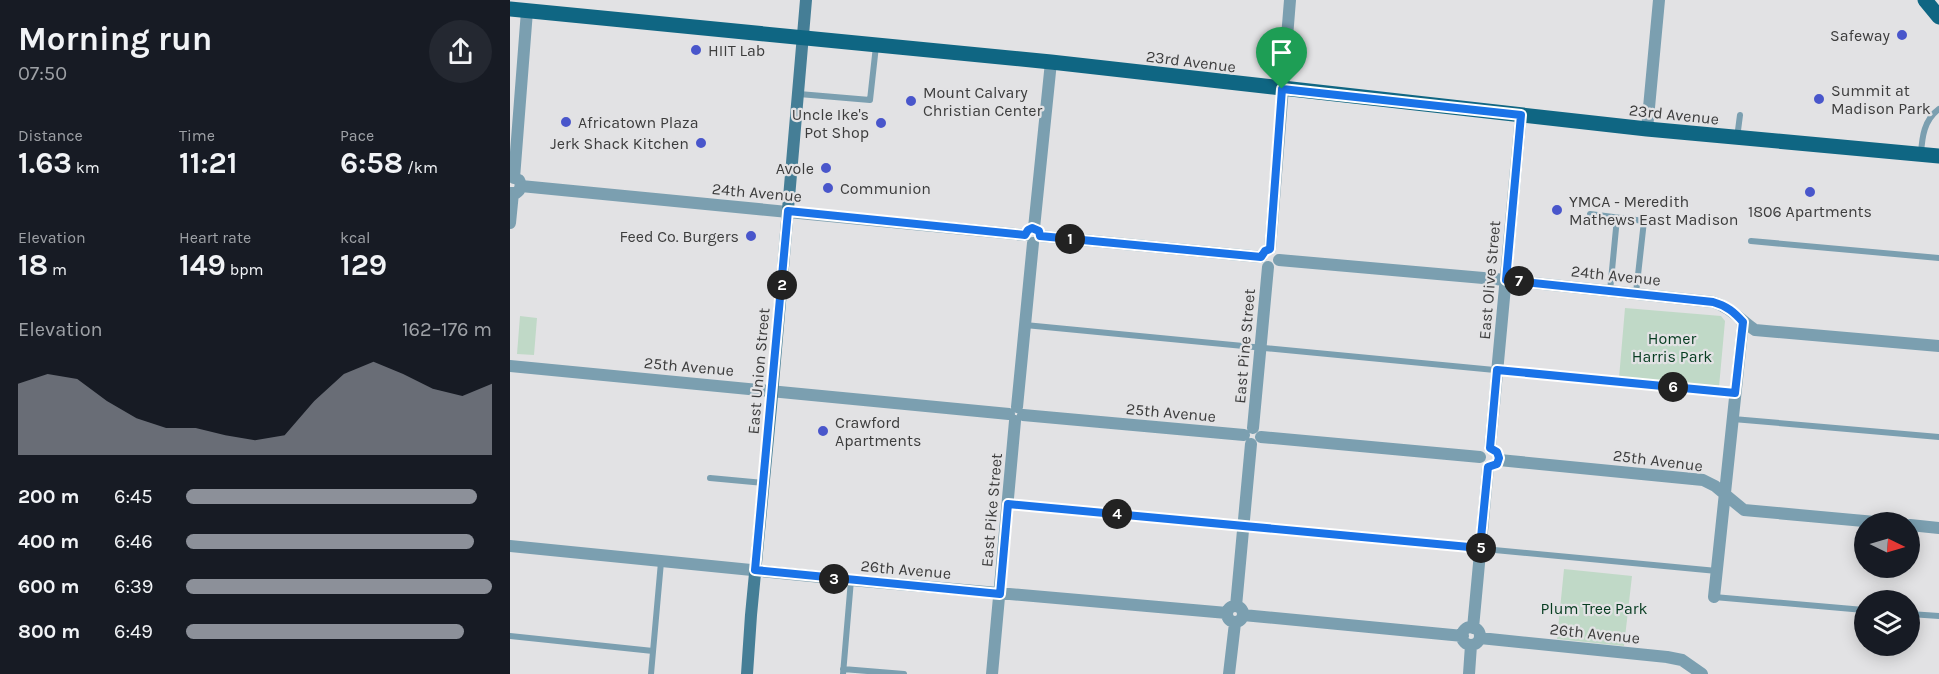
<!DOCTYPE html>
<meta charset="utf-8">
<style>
body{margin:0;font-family:Karla,sans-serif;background:#242831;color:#f1f3f6;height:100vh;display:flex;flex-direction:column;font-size:22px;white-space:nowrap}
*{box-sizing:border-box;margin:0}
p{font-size:20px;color:#9ea1a6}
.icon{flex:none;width:33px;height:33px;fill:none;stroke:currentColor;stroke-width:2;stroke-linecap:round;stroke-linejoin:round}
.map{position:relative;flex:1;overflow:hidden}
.sheet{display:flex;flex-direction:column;background:#171b24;width:510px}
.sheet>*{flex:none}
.needle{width:39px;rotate:95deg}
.tools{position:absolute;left:1344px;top:512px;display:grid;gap:12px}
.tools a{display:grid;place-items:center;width:66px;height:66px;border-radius:50%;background:#171b24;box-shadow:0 3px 15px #0003;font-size:30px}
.pin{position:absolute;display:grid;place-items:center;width:51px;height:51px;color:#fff;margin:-62px -26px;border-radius:50% 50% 50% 0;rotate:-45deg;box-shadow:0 0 6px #0007}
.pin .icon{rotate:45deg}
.km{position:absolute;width:30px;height:30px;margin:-15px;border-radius:50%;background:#222;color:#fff;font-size:16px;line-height:30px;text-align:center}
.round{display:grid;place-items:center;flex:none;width:63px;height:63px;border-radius:32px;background:#242831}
.head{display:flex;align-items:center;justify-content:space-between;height:102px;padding:0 18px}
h1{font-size:33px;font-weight:700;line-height:45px}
.metrics{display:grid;grid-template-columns:repeat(3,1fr);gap:9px;height:102px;padding:6px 18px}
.metrics div{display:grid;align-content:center}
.metrics b{font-size:30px;font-weight:700}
.metrics small{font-size:16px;font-weight:400}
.metrics p{font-size:16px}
.chart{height:168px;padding:12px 18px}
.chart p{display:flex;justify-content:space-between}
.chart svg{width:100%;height:108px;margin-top:6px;fill:#8c9099;opacity:.7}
ul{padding:0 18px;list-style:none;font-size:20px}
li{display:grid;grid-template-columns:96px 72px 1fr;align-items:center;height:45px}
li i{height:15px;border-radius:8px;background:#8c9099}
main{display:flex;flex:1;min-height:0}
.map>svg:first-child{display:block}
</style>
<main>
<section class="sheet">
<div class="head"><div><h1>Morning run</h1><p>07:50</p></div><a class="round"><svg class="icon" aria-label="share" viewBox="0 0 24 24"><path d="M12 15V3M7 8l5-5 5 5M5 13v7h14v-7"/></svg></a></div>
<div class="metrics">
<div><p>Distance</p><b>1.63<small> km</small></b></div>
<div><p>Time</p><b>11:21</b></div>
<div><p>Pace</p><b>6:58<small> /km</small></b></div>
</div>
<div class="metrics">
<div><p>Elevation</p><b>18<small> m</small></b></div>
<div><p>Heart rate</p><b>149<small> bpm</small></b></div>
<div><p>kcal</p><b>129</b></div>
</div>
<div class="chart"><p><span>Elevation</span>162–176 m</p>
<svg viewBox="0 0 160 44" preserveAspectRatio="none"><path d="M0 44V15L10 11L20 13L30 22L40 29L50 33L60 33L70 36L80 38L90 36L100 22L110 11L120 6L130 11L140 17L150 20L160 15V44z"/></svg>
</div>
<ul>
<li><b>200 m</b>6:45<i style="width:95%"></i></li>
<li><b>400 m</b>6:46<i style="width:94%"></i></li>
<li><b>600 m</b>6:39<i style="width:100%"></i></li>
<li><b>800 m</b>6:49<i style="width:91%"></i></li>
</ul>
</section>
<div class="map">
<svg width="1429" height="674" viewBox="0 0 1429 674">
<rect width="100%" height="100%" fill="#e2e2e4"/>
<path fill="#c0d9c7" d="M1115,308L1211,316L1215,321L1209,387L1109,378Z
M10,316L27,318L24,355L7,354Z
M1054,569L1122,576L1114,646L1047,639Z"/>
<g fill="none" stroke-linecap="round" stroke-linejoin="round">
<path stroke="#7b9fb0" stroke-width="6" d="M289,94L360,100L366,46
M1227,138L1230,115
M1411,154C1412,137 1414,120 1429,109
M1080,214L1134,221L1126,293
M1241,241L1429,258
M1100,291L1107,218
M515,325L1225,393
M1223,419L1429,437
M200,478L254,483
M498,504L1207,571
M1204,597L1354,610
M1400,614L1429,616
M0,636L143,651
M333,669L394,674
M141,674L151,562
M333,674L341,580"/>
<path stroke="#7b9fb0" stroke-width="12" d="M1137,129L1149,0
M4,178L17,11
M11,186L515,235
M0,193H6C11,190 12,185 9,180
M0,223L3,193
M524,228L541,62
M530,236L751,257
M760,249L780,0
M769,260L996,280L1203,302C1221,307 1230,320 1245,330L1429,346
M0,366L499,414
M507,407L523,243
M513,415L734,435
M743,428L758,267
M751,437L970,457
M980,448L1011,115
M989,460L1193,480L1205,486L1234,510L1365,522
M1400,525L1429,528
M0,546L341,580L717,613
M1204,597L1233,322
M717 614a8 8 0 1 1 16 0a8 8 0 1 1-16 0Z
M726,606L741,444
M733,615L953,636
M952 636a9 9 0 1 1 18 0a9 9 0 1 1-18 0Z
M963,628L978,467
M970,638L1157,657L1172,660L1192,674
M482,674L505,421
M719,674L725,623
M959,674L961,645"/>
<path stroke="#457e96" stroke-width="12" d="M237,674L241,615L261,407L296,0"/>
<path stroke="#0f6683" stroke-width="15" d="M1415,0L1429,17
M0,9L541,62L1137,129L1429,156"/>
</g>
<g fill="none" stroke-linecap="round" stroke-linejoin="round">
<g stroke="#fff" stroke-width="12">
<path id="route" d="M772,89L1011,115L996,280L1203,302C1217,306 1224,312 1233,322L1225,393L987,370L980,448L987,452L989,458L987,464L978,467L970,548L498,504L490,594L245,570L278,211L515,235L518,230L522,228L529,231L530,236L751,257L755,251L760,249Z"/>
</g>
<use href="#route" stroke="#1a73e8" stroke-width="8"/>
</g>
<g fill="#4956cb" stroke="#e2e2e4" stroke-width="2">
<circle cx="1392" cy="35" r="6"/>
<circle cx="186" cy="50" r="6"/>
<circle cx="1309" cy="99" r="6"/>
<circle cx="401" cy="101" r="6"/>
<circle cx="56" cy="122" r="6"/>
<circle cx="371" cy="123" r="6"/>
<circle cx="191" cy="143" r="6"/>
<circle cx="316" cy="168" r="6"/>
<circle cx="318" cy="188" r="6"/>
<circle cx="1300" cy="192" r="6"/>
<circle cx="1047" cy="210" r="6"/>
<circle cx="241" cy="236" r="6"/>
<circle cx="313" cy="431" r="6"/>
</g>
<g text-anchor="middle" stroke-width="4.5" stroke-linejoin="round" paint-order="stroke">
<g font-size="16" fill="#3d3d3d" stroke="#e2e2e4" text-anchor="start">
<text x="1380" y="41" text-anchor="end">Safeway</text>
<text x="198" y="56">HIIT Lab</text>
<text x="1321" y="96">Summit at<tspan x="1321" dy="18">Madison Park</tspan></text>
<text x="413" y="98">Mount Calvary<tspan x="413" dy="18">Christian Center</tspan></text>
<text x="359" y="120" text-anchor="end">Uncle Ike's<tspan x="359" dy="18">Pot Shop</tspan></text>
<text x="68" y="128">Africatown Plaza</text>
<text x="179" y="149" text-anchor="end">Jerk Shack Kitchen</text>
<text x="304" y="174" text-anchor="end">Avole</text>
<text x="330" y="194">Communion</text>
<text x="1059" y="207">YMCA - Meredith<tspan x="1059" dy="18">Mathews East Madison</tspan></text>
<text x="1300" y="217" text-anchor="middle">1806 Apartments</text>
<text x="229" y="242" text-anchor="end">Feed Co. Burgers</text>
<text x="325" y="428">Crawford<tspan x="325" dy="18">Apartments</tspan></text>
</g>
<g font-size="16" fill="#3d3d3d" stroke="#e2e2e4">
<text transform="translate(681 61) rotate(7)" y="6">23rd Avenue</text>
<text transform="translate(1164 114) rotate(6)" y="6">23rd Avenue</text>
<text transform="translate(247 192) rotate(5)" y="6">24th Avenue</text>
<text transform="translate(1106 275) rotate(6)" y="6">24th Avenue</text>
<text transform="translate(979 280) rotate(-85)" y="6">East Olive Street</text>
<text transform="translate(734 346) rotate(-85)" y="6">East Pine Street</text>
<text transform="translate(179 366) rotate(5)" y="6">25th Avenue</text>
<text transform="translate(248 371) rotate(-85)" y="6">East Union Street</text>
<text transform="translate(661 412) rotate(5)" y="6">25th Avenue</text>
<text transform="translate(1148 460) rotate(7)" y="6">25th Avenue</text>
<text transform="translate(481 510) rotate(-85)" y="6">East Pike Street</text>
<text transform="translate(396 569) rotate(5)" y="6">26th Avenue</text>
<text transform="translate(1085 633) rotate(6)" y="6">26th Avenue</text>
</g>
<g font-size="16" fill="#063c20" stroke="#e2e2e4">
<text x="1162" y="344">Homer<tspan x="1162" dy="18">Harris Park</tspan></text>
<text x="1084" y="614">Plum Tree Park</text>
</g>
</g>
</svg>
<div class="tools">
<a><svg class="needle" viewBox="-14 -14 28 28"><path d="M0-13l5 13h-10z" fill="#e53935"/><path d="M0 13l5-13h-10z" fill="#9ea1a6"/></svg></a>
<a><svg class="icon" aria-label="layers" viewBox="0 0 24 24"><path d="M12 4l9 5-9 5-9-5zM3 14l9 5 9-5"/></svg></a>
</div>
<div class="pin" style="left:772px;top:89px;background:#1e9e55"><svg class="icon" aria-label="arrive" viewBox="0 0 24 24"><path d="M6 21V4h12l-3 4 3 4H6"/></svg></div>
<b class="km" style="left:560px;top:239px">1</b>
<b class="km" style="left:272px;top:285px">2</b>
<b class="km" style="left:324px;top:579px">3</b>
<b class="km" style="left:607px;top:514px">4</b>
<b class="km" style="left:971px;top:548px">5</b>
<b class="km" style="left:1163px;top:387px">6</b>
<b class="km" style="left:1009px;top:281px">7</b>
</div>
</main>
